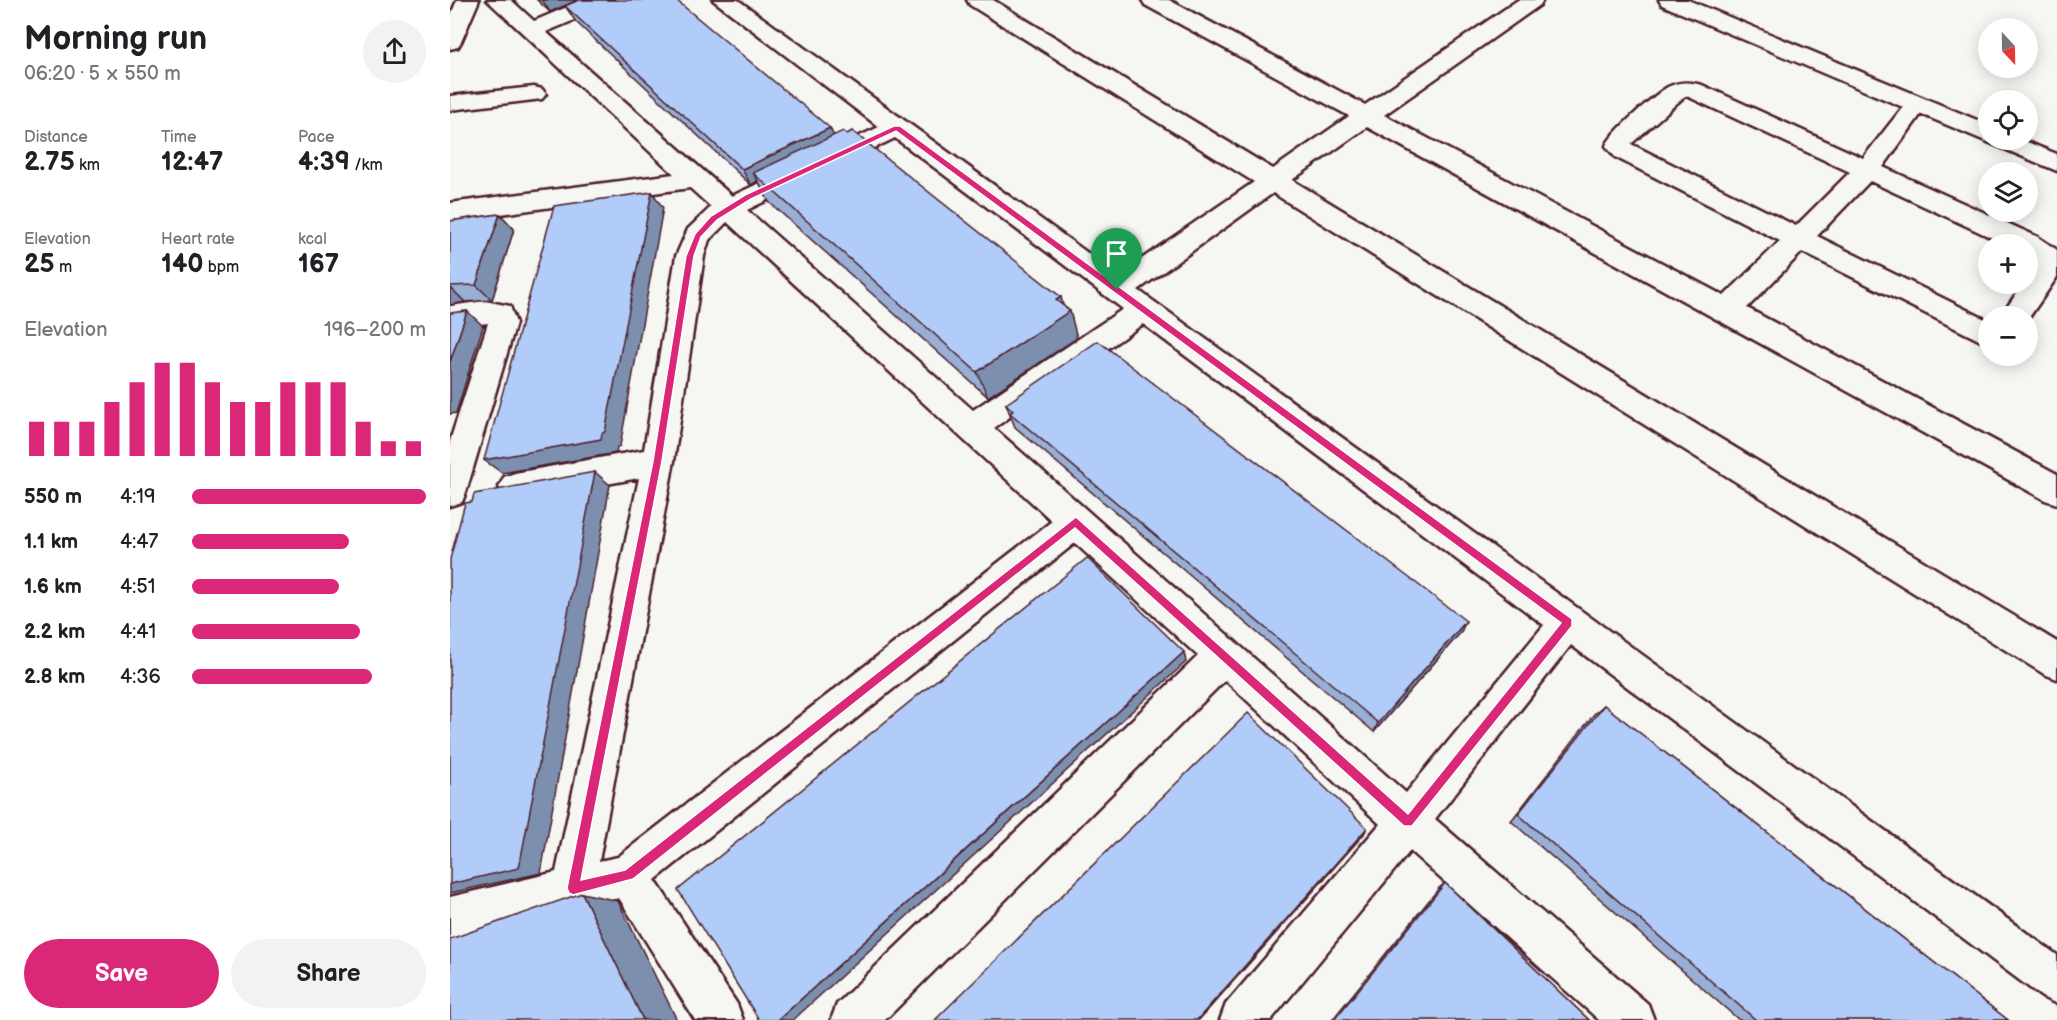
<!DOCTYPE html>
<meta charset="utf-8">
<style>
body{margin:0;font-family:"Balsamiq Sans",sans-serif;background:#f2f2f2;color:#202124;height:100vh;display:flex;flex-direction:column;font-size:22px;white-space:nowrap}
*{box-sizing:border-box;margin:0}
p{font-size:20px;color:#757577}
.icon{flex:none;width:33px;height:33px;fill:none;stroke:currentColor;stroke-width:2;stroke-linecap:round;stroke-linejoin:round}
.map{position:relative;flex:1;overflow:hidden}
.panel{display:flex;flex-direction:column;background:#fff;width:450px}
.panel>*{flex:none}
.needle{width:39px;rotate:158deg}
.fabs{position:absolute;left:1528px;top:18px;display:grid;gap:12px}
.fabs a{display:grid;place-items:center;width:60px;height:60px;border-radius:50%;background:#fff;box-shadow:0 3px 15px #0003;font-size:30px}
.pin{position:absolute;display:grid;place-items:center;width:51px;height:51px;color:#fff;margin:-62px -26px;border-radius:50% 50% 50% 0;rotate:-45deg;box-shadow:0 0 6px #0007}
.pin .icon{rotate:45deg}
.round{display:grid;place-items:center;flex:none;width:63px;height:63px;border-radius:32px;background:#f2f2f2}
.headline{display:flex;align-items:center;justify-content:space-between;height:102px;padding:0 24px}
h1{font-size:33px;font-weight:700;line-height:45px}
.figures{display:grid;grid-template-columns:repeat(3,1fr);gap:9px;height:102px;padding:6px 24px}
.figures div{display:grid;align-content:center}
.figures b{font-size:26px;font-weight:700}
.figures small{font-size:16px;font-weight:400}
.figures p{font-size:16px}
.chart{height:168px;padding:12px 24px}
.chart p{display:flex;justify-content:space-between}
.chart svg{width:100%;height:108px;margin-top:6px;stroke:#db2777;stroke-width:6}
.primary-button{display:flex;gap:12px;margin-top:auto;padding:12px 24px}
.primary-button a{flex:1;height:69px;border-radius:36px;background:#db2777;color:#fff;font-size:24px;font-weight:700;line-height:69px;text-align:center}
.primary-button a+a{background:#f2f2f2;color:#202124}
ul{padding:0 24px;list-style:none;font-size:20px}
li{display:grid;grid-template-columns:96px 72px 1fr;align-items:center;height:45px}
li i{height:15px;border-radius:8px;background:#db2777}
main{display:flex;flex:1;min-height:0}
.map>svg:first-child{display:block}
</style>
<main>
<section class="panel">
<div class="headline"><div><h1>Morning run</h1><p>06:20 · 5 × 550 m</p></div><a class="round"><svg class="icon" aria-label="share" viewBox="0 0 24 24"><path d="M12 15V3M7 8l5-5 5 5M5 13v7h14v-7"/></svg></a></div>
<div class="figures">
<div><p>Distance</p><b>2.75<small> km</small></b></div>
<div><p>Time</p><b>12:47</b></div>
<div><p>Pace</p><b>4:39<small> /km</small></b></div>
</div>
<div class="figures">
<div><p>Elevation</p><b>25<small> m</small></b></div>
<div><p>Heart rate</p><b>140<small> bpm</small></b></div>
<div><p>kcal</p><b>167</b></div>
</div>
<div class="chart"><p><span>Elevation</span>196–200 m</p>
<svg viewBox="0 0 160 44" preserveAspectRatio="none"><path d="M5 44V30M15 44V30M25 44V30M35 44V22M45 44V14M55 44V6M65 44V6M75 44V14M85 44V22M95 44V22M105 44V14M115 44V14M125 44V14M135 44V30M145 44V38M155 44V38"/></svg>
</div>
<ul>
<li><b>550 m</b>4:19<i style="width:100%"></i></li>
<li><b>1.1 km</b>4:47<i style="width:67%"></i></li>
<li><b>1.6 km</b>4:51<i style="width:63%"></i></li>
<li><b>2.2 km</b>4:41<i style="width:72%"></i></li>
<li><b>2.8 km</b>4:36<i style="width:77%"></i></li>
</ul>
<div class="primary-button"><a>Save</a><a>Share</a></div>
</section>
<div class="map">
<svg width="1607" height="1020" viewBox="0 0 1607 1020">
<rect width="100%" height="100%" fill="#f6f6f2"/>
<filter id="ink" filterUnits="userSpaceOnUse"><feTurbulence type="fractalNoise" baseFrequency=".0167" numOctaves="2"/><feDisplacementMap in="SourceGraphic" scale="12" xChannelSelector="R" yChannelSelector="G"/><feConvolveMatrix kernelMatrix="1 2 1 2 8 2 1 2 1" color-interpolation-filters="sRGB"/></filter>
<g filter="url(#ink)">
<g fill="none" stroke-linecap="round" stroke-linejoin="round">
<g stroke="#4a1f2b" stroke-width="5">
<path id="minor" d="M7,0H29L11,42L8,47L0,49V17Z
M37,0H61L84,21L134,0H163L160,5L96,32L282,196L429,127L263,0H288L668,275L804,182L520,5L517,0H543L823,169L899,116L695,5L692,0H719L915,105L1068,0H1093L1090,5L934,115L1274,296L1330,241L1165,157L1156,146C1160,134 1208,91 1220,86C1231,81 1241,82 1252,85L1413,158L1453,107L1212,5L1209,0H1238L1539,125V140H1572L1607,154V171L1471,114L1433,167L1588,237L1607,250V277L1578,319V316H1551L1573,284H1578V276L1586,265L1578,257V244H1555L1420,181L1367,236L1539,321V345L1352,252L1297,308L1607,474V504L1595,500L917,127L842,180L1607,642V679L1594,674L823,193L688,290L1607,955V1004L1592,997L1121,645L985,819L1198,1004L1204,1020H1149L960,851L821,1020H770L776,1004L930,824L775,680L435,1020H381L387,1004L748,656L625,543L205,880L287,1004L293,1020H245L169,898L0,939V897L106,872L189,478L65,501L54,497L49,487L54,477L65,473L194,450L226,256L238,229L261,207L240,188L0,221V203L224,174ZM1235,96L1239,97L1400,172L1346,226L1181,144ZM445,138L673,309L523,410L297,210ZM277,222L602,521L168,857L149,861L224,461L254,256L259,240ZM693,324L1094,625L956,793L544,428Z
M84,87L92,89L96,94L92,99L0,110V96Z
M35,301L60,306L66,323L16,492L12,502L0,506V441L38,323L0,328V306Z"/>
</g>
<use href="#minor" fill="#f6f6f2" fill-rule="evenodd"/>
</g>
<path fill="#99afd6" stroke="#4a1f2b" stroke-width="1.5" d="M87,0H128L100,12Z
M115,6L383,135L614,306L627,338L538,397L319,202L308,181L301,185L126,22Z
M50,214L64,229L42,300L15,302L0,305V221Z
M556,404L1011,632L924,732L565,427Z
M1154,705L1558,1020H1289L1061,821L1144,714Z
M995,883L1139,1020H882L989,888Z"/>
<path fill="#7d8fae" stroke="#4a1f2b" stroke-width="1.5" d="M92,0H128L100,12Z
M380,128L388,144L303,173L308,181L301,185L292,169Z
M202,192L213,208L170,446L167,447L166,453L52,473L34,460Z
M50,214L64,229L42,300L26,285Z
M0,287L15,302L0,305Z
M611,297L615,313L620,311L627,338L538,397L527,372L606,300Z
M17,311L33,326L6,413L0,414V362Z
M145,472L160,485L91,873L0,893V884Z
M1016,621L1011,632L924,732L928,723Z
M734,652L736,662L343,1020H328Z
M917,828L914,834L749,1020H747Z
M132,893L168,901L227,1020H193Z"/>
<path fill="#b2ccf9" stroke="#4a1f2b" stroke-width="1.5" d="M129,0H226L380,128L292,169L115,6Z
M393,131L397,134L402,131L611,297L606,300L620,311L527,372L303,173Z
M202,192L155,432L152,433L151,439L34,460L104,206Z
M50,214L26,285L0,286V221Z
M17,311L0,362V313Z
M648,341L1016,621L928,723L560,413L563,411L556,404Z
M145,472L69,868L0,884V559L15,503L22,502L24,494Z
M637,558L734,652L328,1020H309L228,890Z
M1154,705L1558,1020H1306L1068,814Z
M798,713L917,828L747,1020H485Z
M995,883L1139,1020H884Z
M132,893L193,1020H0V939Z"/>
</g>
<path fill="#db2777" stroke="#fff" stroke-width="1.5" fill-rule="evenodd" d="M444,126H450L1122,619V626L962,826H954L625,528L183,879L123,895L119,893L117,888L203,461L236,256L245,234L261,216L295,195ZM446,131L1111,623L958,814L626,517L175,870L131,880L212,461L244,256L251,237L267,220L301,199Z"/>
</svg>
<div class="fabs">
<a><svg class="needle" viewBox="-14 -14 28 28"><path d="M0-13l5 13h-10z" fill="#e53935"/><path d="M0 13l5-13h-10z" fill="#757577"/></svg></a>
<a><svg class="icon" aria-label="locate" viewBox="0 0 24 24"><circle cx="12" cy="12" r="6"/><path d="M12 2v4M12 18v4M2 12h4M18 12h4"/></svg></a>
<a><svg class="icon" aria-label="layers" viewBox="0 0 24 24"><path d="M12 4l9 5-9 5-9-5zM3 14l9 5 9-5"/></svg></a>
<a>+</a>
<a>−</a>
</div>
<div class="pin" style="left:667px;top:290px;background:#1e9e55"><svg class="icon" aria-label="arrive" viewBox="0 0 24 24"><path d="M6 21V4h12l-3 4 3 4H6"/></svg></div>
</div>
</main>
